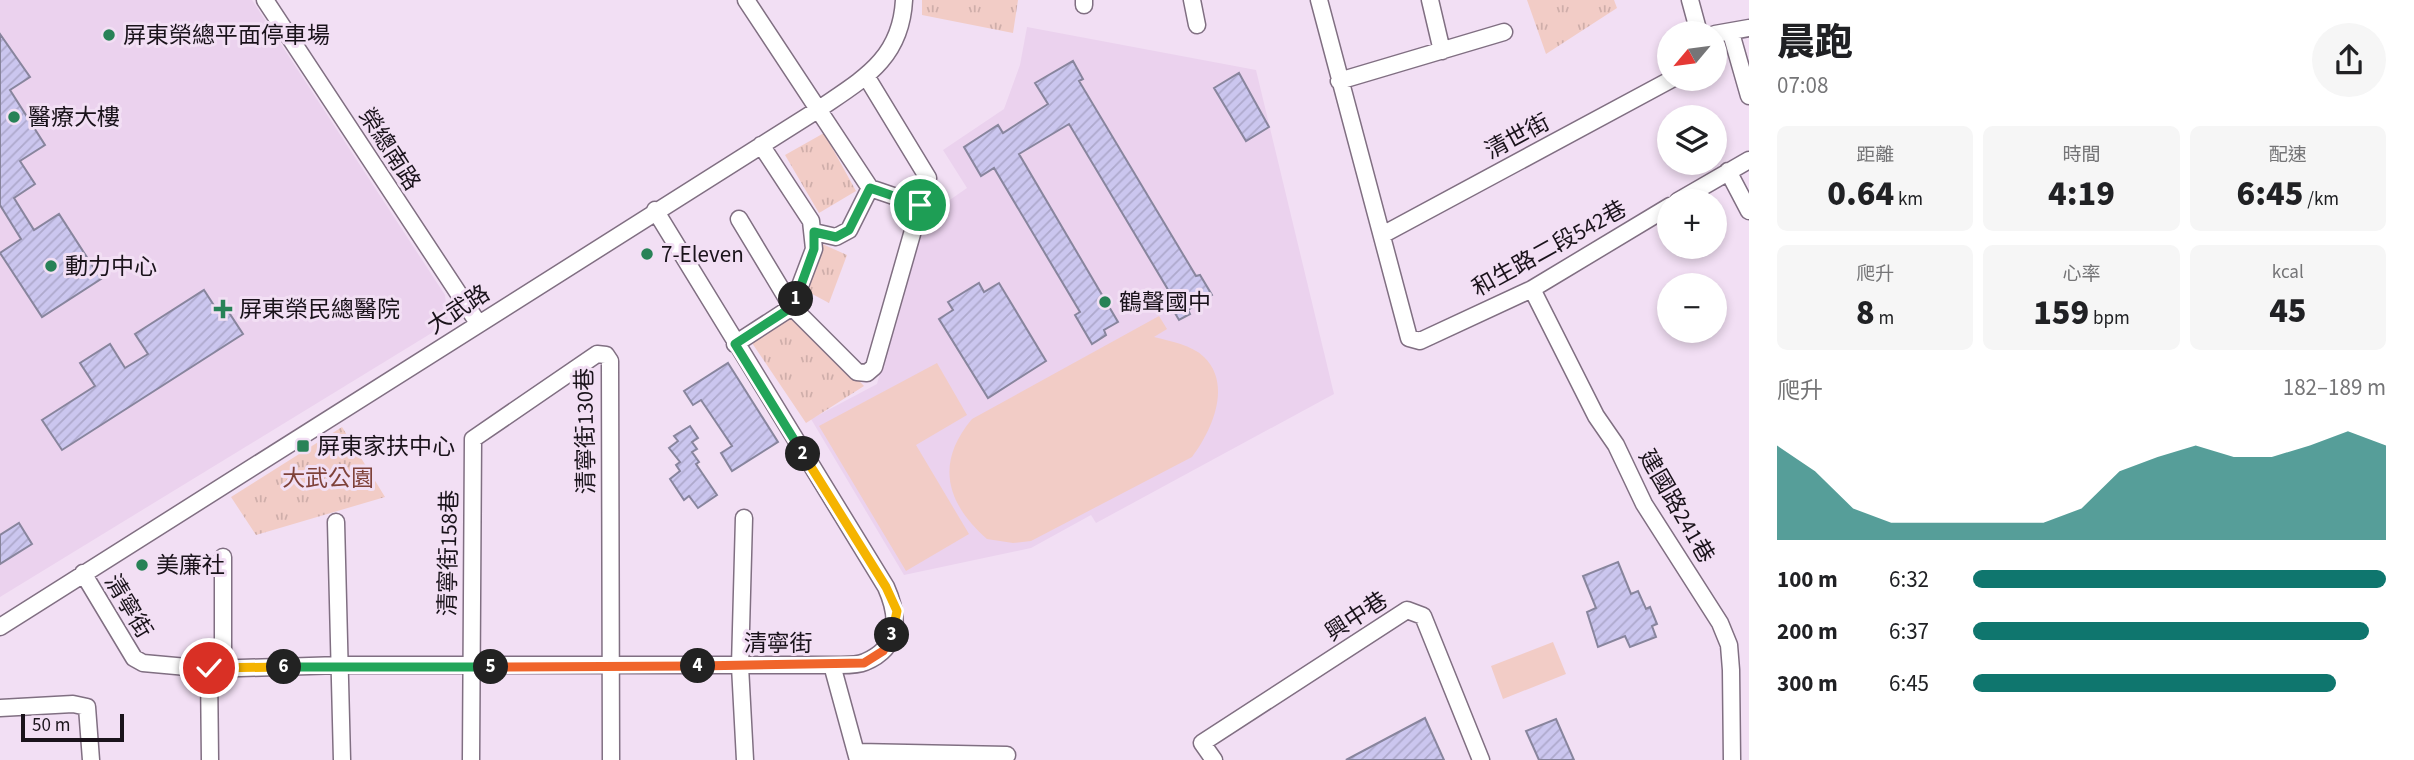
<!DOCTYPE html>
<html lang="zh-TW">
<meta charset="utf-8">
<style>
body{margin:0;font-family:"Source Sans 3","Noto Sans TC",sans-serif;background:#f6f6f6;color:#202124;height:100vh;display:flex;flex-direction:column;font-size:26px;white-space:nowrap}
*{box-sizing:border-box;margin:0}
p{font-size:23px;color:#757577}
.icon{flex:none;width:38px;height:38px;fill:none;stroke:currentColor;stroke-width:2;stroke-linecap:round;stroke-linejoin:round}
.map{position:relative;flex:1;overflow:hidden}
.sheet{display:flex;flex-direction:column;background:#fff;width:665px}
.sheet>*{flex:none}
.needle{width:46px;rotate:241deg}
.controls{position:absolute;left:1657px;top:21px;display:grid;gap:14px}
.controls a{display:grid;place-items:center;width:70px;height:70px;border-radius:50%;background:#fff;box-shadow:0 4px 10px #0003;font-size:35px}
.scale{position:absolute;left:21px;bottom:18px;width:103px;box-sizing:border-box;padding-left:7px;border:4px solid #1a131b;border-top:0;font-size:19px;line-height:24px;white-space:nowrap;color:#1a131b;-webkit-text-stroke:5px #f2dff4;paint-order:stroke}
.pin{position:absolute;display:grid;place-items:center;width:60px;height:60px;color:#fff;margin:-30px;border:4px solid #fff;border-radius:50%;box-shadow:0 2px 7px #0007}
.km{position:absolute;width:35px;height:35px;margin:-18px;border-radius:50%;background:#222;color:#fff;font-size:19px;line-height:35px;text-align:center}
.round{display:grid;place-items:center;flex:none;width:74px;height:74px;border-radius:37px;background:#f6f6f6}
.headline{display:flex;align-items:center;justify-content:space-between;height:119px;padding:0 28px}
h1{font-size:38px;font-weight:800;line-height:52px}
.figures{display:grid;grid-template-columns:repeat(3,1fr);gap:10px;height:119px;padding:7px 28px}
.figures div{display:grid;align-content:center;border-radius:10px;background:#f6f6f6;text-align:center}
.figures b{font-size:35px;font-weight:800}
.figures small{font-size:19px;font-weight:400}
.figures p{font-size:19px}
.chart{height:196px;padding:14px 28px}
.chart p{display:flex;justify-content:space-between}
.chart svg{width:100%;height:126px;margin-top:7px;fill:#0f766e;opacity:.7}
ul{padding:0 28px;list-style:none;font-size:23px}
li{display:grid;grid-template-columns:112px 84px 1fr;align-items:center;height:52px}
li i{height:18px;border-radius:9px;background:#0f766e}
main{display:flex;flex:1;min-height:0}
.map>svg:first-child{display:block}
</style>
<main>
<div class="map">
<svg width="1749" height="760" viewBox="0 0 1749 760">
<defs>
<pattern id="park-tufts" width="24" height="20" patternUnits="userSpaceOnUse" patternTransform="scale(1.75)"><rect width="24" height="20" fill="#f2ccc6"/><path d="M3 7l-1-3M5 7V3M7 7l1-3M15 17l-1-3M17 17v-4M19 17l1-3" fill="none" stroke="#cfaeaa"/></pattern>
<pattern id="building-hatch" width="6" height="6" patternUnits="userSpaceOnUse" patternTransform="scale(1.75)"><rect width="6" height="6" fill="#cbc6ef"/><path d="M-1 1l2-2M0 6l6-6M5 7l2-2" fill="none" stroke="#aea9cc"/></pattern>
</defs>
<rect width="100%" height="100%" fill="#f2dff4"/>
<path fill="#ebd2ee" d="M0,0H252L445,295L448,323L0,597Z
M1027,27L1256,70L1334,394L1096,523L1091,515L1031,548L904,575L811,419L877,384L921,220L967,188L943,150L1004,109L1020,65Z"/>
<path fill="#f2ccc6" d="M1159,316L1167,329L1154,337C1170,341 1192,345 1204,357C1233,385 1211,432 1192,457L1031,541L1013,543L987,539C946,503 935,463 972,419Z
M937,363L967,415L916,445L969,534L906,571L819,426Z
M1553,642L1566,674L1503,699L1491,666Z"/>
<path fill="url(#park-tufts)" d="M922,0H1018L1013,33L922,15Z
M1527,0H1614L1617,8L1546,54Z
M824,133L856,191L819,213L785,155Z
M820,243L847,255L829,303L801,288Z
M793,315L819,338L864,386L806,423L750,340Z
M342,427L385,497L256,535L231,497Z"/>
<path fill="url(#building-hatch)" stroke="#88859d" stroke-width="2" d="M0,34L30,77L10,90L45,145L20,161L35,184L14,198L34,230L59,214L101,279L42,317L0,253L21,239L0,205Z
M1073,61L1083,79L1079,81L1196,276L1200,275L1212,295L1188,310L1190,314L1179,320L1165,296L1170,293L1069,124L1019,154L1118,322L1104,330L1106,335L1092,344L1075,315L1080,312L994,168L981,176L964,147L998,125L1003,133L1048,104L1035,83Z
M1239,73L1269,127L1246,141L1214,88Z
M979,283L984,292L999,283L1046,361L988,398L939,319L953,310L948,302Z
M204,290L217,310L224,305L243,334L62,450L42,420L95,386L80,363L110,344L125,368L148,354L135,334Z
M728,363L778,442L732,471L721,453L732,446L701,400L693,405L684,391Z
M690,426L698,438L692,442L697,449L692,452L699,462L696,464L717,495L698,508L689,496L684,500L670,479L680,471L676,465L680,462L669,448L678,441L674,436Z
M19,523L32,544L0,564V535Z
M1618,562L1631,594L1638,591L1646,609L1650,607L1657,624L1652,626L1656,637L1630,647L1625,636L1598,647L1587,612L1596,608L1583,576Z
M1425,718L1444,760H1346Z
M1556,719L1574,760H1539L1526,731Z"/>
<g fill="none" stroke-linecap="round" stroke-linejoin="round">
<g stroke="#806f82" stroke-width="19">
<path id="minor" d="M265,0L478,323
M746,0L870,188L920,205
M1084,0V5
M1192,0L1197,25
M1319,0L1409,338L1420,341L1532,289L1670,206
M1430,0L1442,51
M1690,0L1699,33
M1731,33L1749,96
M1715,34L1749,28
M1339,81L1504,32
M1728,171L1749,211
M1678,201L1749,160
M739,219L792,307L857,372L867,373L874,367L928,178L866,76
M814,232L836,237L849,230L870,188
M1384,234L1672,79
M1532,289L1596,416L1616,445L1644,504L1720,623L1729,645L1731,670L1732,760
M735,344L792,307L814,249L811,221L761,145
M744,518L740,666L745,760
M336,522L342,760
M83,573L134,658L143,663L209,669L341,665H832C842,665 856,666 865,662C901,647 899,616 886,587L655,210
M0,627L819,109C863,79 901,59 904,0
M832,665L858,760
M223,668V557
M209,669L210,760
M0,708L73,704L87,707L91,760
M858,752L1007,755
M471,760L473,439L597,354L606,355L610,361L611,760
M1214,760L1202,743L1407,610L1423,616L1481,760"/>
</g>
<use href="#minor" stroke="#fff" stroke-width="16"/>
</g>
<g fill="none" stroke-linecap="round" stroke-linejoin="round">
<g stroke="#fff" stroke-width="14">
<path id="split-1" d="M796,299L814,249V232L836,237L849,230L870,188L920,205"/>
</g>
<g stroke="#fff" stroke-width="14">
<path id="split-2" d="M796,299L792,307L735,344L803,454"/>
</g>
<g stroke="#fff" stroke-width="14">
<path id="split-3" d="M803,454L886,587L897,611L892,635"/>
</g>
<g stroke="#fff" stroke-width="14">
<path id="split-4" d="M698,666L864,663L883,651L892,635"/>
</g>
<g stroke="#fff" stroke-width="14">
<path id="split-5" d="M491,667L698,666"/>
</g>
<g stroke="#fff" stroke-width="14">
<path id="split-6" d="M284,667H491"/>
</g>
<g stroke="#fff" stroke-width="14">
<path id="split-7" d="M209,668L284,667"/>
</g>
<use href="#split-1" stroke="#22a559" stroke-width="9"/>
<use href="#split-2" stroke="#22a559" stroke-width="9"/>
<use href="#split-3" stroke="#f5b400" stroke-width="9"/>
<use href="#split-4" stroke="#f0652b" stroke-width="9"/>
<use href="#split-5" stroke="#f0652b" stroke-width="9"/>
<use href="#split-6" stroke="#22a559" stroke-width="9"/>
<use href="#split-7" stroke="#f5b400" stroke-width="9"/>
</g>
<g fill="#288257" stroke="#f2dff4" stroke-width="2.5">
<circle cx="109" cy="35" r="7"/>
<circle cx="14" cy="117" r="7"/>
<circle cx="647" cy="254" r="7"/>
<circle cx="51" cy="266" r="7"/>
<circle cx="1105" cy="302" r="7"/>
<path d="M219.5 298.5h7v7h7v7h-7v7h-7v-7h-7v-7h7z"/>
<rect x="296" y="439" width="14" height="14" rx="3.5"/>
<circle cx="142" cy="565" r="7"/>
</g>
<g text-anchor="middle" stroke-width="6" stroke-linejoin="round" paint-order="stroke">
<g font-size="23" fill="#1a131b" stroke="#f2dff4" text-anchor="start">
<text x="123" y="43">屏東榮總平面停車場</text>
<text x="28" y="125">醫療大樓</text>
<text x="661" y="262">7-Eleven</text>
<text x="65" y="274">動力中心</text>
<text x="1119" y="310">鶴聲國中</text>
<text x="239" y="317">屏東榮民總醫院</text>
<text x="317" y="454">屏東家扶中心</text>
<text x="156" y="573">美廉社</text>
</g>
<g font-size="23" fill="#1a131b" stroke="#f2dff4">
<text transform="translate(1517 136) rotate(-28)" y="8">清世街</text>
<text transform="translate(390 149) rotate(57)" y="8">榮總南路</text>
<text transform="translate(1549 248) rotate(-29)" y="8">和生路二段542巷</text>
<text transform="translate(458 309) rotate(-33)" y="8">大武路</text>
<text transform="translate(585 431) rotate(-91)" y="8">清寧街130巷</text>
<text transform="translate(1677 506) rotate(60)" y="8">建國路241巷</text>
<text transform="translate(448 553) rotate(-89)" y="8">清寧街158巷</text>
<text transform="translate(129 606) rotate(59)" y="8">清寧街</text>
<text transform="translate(1356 616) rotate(-33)" y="8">興中巷</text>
<text x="778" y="651">清寧街</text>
</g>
<g font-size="23" fill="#7f423a" stroke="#f2dff4">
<text x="328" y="486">大武公園</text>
</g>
</g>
</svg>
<div class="controls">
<a><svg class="needle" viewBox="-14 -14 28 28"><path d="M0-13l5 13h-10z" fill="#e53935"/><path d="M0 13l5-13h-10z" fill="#757577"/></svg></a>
<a><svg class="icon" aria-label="layers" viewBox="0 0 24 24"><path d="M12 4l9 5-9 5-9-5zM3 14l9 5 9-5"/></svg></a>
<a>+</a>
<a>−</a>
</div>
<div class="scale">50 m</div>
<div class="pin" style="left:920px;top:205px;background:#1e9e55"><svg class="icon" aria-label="arrive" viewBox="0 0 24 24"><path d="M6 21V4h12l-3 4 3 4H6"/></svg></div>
<div class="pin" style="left:209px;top:668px;background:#d93025"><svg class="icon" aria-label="check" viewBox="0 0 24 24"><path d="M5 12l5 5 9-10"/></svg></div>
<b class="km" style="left:796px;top:299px">1</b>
<b class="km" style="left:803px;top:454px">2</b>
<b class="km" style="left:892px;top:635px">3</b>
<b class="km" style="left:698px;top:666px">4</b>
<b class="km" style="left:491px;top:667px">5</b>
<b class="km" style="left:284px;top:667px">6</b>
</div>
<section class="sheet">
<div class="headline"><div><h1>晨跑</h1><p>07:08</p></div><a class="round"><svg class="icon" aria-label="share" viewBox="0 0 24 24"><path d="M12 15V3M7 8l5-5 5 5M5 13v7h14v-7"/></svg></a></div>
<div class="figures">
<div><p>距離</p><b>0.64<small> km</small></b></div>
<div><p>時間</p><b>4:19</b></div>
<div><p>配速</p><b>6:45<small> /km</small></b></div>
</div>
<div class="figures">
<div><p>爬升</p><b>8<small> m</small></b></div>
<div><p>心率</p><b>159<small> bpm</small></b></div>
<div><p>kcal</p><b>45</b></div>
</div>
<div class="chart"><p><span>爬升</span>182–189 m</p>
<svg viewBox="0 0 160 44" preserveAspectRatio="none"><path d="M0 44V11L10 20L20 33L30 38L40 38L50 38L60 38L70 38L80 33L90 20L100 15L110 11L120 15L130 15L140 11L150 6L160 11V44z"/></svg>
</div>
<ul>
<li><b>100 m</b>6:32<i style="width:100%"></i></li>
<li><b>200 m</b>6:37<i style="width:96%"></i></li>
<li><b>300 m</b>6:45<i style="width:88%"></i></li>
</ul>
</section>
</main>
